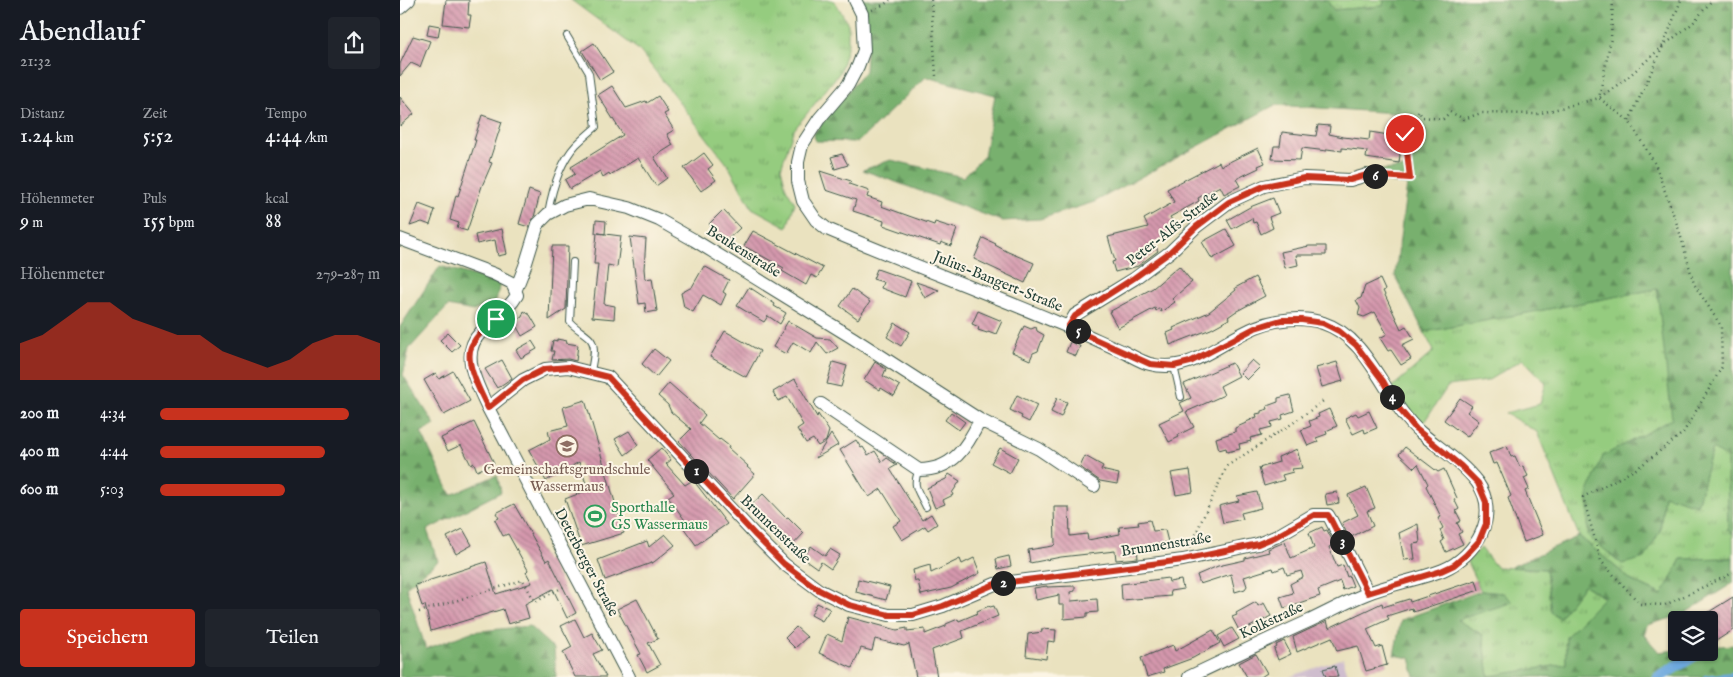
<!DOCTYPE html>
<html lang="de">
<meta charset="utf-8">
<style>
body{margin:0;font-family:"IM FELL English",serif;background:#20242c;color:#f1f3f6;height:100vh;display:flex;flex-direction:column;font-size:19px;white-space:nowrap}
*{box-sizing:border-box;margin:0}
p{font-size:16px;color:#9ea1a6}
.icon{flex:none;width:28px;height:28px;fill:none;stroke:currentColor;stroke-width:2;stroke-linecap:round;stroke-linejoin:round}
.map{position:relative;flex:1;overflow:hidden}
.side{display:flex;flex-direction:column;background:#171b24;width:400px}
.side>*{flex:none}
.tools{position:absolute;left:1268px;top:611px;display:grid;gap:10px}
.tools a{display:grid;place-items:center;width:50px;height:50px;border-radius:5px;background:#171b24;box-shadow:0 1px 4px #0004;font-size:25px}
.pin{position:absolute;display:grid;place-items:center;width:42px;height:42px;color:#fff;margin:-21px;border:2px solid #fff;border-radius:50%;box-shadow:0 1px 5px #0007}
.km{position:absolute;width:25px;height:25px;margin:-12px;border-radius:50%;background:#222;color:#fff;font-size:14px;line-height:25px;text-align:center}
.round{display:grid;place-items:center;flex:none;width:52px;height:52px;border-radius:5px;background:#20242c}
.head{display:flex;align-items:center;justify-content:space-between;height:85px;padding:0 20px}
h1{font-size:28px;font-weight:600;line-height:38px}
.stats{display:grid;grid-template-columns:repeat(3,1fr);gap:8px;height:85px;padding:5px 20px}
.stats div{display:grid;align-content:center}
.stats b{font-size:21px;font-weight:600}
.stats small{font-size:14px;font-weight:400}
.stats p{font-size:14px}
.chart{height:140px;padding:10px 20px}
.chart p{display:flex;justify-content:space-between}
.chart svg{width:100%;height:90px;margin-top:5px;fill:#c8321e;opacity:.7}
.action{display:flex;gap:10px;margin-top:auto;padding:10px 20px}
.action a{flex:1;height:58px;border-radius:5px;background:#c8321e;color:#fff;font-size:20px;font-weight:600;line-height:58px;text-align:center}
.action a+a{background:#20242c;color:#f1f3f6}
ul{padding:0 20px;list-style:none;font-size:16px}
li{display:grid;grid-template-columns:80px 60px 1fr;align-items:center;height:38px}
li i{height:12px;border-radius:6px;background:#c8321e}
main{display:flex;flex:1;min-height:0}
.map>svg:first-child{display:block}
</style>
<main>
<section class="side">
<div class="head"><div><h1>Abendlauf</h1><p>21:32</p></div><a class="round"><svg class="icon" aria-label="share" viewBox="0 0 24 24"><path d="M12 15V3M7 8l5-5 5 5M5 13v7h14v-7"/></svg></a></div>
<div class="stats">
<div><p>Distanz</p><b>1.24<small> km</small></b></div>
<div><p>Zeit</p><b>5:52</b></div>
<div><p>Tempo</p><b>4:44<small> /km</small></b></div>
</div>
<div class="stats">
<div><p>Höhenmeter</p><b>9<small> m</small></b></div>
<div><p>Puls</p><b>155<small> bpm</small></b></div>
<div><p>kcal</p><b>88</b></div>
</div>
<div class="chart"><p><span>Höhenmeter</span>279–287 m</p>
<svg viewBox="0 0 160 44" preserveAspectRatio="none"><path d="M0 44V26L10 22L20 14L30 6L40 6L50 14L60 18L70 22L80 22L90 30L100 34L110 38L120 34L130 26L140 22L150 22L160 26V44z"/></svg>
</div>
<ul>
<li><b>200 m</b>4:34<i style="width:86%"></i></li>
<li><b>400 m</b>4:44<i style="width:75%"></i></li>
<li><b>600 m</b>5:03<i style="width:57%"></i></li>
</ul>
<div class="action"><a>Speichern</a><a>Teilen</a></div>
</section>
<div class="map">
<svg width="1333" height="677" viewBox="0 0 1333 677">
<defs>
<pattern id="grass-tufts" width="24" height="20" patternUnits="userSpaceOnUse" patternTransform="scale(1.25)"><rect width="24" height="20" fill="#95cc7f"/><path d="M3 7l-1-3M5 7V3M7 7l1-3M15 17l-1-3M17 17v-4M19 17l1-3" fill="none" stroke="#79a769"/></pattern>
<pattern id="forest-firs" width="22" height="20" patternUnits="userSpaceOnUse" patternTransform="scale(1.25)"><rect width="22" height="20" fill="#78b06e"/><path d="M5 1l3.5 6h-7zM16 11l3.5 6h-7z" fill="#62905b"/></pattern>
<pattern id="building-back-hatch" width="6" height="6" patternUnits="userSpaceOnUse" patternTransform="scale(1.25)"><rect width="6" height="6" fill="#d598ad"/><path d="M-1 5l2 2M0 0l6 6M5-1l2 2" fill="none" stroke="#ac7d8e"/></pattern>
</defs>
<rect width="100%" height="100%" fill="#fcf5e5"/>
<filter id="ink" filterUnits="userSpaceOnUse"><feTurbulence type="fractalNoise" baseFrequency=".02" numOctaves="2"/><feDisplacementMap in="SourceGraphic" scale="10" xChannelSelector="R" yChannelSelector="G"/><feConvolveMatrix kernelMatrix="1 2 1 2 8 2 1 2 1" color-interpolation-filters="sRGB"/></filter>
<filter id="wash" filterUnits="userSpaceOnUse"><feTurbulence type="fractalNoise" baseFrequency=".0096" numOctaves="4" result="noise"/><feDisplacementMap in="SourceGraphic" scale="20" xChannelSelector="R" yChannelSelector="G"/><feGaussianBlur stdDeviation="1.12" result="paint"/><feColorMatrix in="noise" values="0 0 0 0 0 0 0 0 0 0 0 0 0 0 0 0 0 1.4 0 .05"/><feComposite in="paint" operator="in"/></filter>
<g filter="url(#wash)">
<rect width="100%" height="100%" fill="#eae2bf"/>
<path fill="#cfbdce" d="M943,658L949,677H889Z"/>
<path fill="url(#grass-tufts)" stroke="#5a845a" d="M171,0H432L436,3L448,24V44L440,72L393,131L381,168L386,188L395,203L387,227L352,208L328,165L239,50Z
M927,0H984V6L933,10Z
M1257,289L1273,419L1203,456L1260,531L1264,495L1297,505L1312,449L1327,456L1328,530L1333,534V558L1281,559L1263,595L1232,581L1179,536L1137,432L1105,413L1140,404L1146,383L1123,359L1087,381L1048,386L1020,428L991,388L1034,351L1024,332Z
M1081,548L1096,567L1146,569L1151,612L1159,618L1184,585L1204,598L1166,637V664L1089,677L1083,635L1056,620L1112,602L1103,593L1081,591L1067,562Z"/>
<path fill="url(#forest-firs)" stroke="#4c7651" d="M460,0H927L933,10L983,6L984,0H1333V534L1328,530L1327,457L1312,449L1297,505L1264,495L1260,531L1245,558L1222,564L1188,536V492L1203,456L1272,419L1257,289L1024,332L995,276L1007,185L970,180L973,171L1005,168L995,113L875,105L694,202L640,219L602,221L463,170L491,160L563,177L584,156L595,95L526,77L458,142L415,141L414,133L465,71L468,27Z
M40,266L100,283L96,301L73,311L48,306L9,349L3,375L35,425L21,432L51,495L97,475L101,492L27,530L38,561L6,587L26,649L71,632L129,626L154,649L156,677H0V327Z
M1179,536L1232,581L1262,595L1281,559L1333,558V583L1282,615L1247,625L1244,635L1259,652L1276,650V652H1309V647L1333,645V677H1015L1010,658L994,655L1001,620L1081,591L1103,593L1113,602L1057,620L1083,635L1089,676L1166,664V637L1204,597L1184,585L1159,618L1151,612L1146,569L1111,567Z"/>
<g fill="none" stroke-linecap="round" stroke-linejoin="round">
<path stroke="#6da9de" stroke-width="4" d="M1305,677L1333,674"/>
<path stroke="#6da9de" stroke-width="12" d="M1259,677L1300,652"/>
</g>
<g id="blocks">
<path fill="url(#building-back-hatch)" d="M46,0H69L68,15H71L69,27L43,24Z
M29,24L40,26L38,37L27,35Z
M13,36L30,41L20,67L11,63L0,76V64Z
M194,43L213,72L200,80L182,51Z
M212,86L226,108L246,101L247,103L258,96L268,112L264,114L274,130L267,134L273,145L254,157L267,178L256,186L238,158L210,175L209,173L203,177L200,171L170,189L165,180L175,174L171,167L223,135L198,95Z
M0,97L14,114L0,126Z
M82,115L102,122L89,162L92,163L82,186L67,231L57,228L59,223L50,220L56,195L58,196L76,140H74Z
M918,125L930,126L929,134L943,137L969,140L970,132L995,136L994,145L1001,146L999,163L966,158L967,151L942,148V151L927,149V151L902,148L900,160L872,159L874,146H880L882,132L916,136Z
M858,148L865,163L858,166L859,168L836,179L840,186L824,194L820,186L798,198L799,201L770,217L775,225L769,228L772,233L754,243L758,251L738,266L715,272L712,262L715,261L708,237L748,227L744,219L774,202L767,189L819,162L821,166Z
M304,153L313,165L308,169L316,180L301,191L284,168Z
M442,154L448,165L435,169L431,157Z
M420,171L451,181L449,184L469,191L467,197L482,202L481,206L534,225L535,222L557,229L551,246L541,242L540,245L483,225L484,221L453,211L456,200L426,190Z
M129,190L140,194L134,217L129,227L119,224Z
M873,198L879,213L869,217L873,228L861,234L856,222L853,223L852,218L832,229L827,220L850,207Z
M19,204L35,210L30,225L22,222L10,226Z
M323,210L340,228L326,241L309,224Z
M196,220L206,221L205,234L198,233L221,236L217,267L208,265L204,304L215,306L214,319L192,317L198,264H194L197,233H195Z
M102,229L107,254L98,256L95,240L77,244L75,235Z
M826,229L836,246L812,259L802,242Z
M353,231L423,268L417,278L411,275L406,285L382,271L384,268L344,246Z
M230,237L246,239L244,269L245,279L252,278L257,311L246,313L245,303L239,304Z
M583,238L596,244L595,245L608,252L634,263L625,283L574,259Z
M152,246H168L166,309L149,320Z
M909,246H926V255H896L898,265L885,268L881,252Z
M304,266L329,280L323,292L326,294L321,305L303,295L293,312L284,307L281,293L292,287Z
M779,266L792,282L772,299L775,302L761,312L760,308L756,311L755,308L718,328L709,312L753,288Z
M477,269L511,281L505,297L481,288L483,282L473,279Z
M855,277L865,296L835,312L828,317L829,319L811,329L770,345L767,333L774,330L773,328L809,312L836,290L835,288Z
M980,279L985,290L983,291L984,293L1001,329L1006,326L1014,339L1002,345L1011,359L1001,365L991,350L988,351L980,338L987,334L975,312L964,317L958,315L960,308L956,300L961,298L965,286Z
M516,282L539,290L525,298Z
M349,287L375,304L374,306L386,313L380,324L368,316L364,322L337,306Z
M452,289L470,302L458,319L440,306Z
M124,311L130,315L137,327L122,336L114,322L122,317Z
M578,311L602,321L596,334L588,331L587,333L578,330L579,327L572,324Z
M388,321L417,338L430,339L438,348L427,354L417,342L411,353L393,342L386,354L373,347Z
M495,323L510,332L501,346L487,337Z
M624,326L631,329L636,327L637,331L644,335L638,351L633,353L630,360L612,352Z
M325,331L360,351L346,377L310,357Z
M48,333L60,345L52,352L40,340Z
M157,339L167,341L166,343L178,345L176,361L168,359L152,360L154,351H151L153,340L157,341Z
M132,341L137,349L121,358L116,350Z
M670,342L680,346L676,356L666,352Z
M254,349L269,361L256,377L242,364Z
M102,360L112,378L97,388L85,369Z
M852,360L860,367L847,380L840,373Z
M433,362L447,366L441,387L427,384Z
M475,362L486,369L483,376L500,386L494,396L481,388L480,390L464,380Z
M937,362L943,381L922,387L916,368Z
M832,363L839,376L820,386L824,395L786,412L794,427L778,435L779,437L769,442L759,423L784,411L780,403L791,398L784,384Z
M53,371L70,401L44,415L24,380L36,373L39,379Z
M395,379L417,417L418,414L429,431L426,441L418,446L413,439L406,443L397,429L403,425L387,397L378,401L373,392Z
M269,383L305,415L299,423L319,440L320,439L329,446L328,448L348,466L347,467L355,474L333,499L279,441L291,429L271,412L268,405L258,396Z
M617,395L637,405L629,422L621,418L622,416L610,410Z
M890,395L894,411L882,415L883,419L871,422L872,427L860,430L862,435L850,438L851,441L839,444L840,449L827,452L826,448L819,450L816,438L835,432V428L846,423V422L851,420L850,419L857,417L856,414L861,413V411L868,409L867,406L878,402V398Z
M657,398L667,402L661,417L651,412Z
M1060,398L1072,406L1067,412L1079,421L1067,437L1044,420Z
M185,400L224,533L181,546L165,499L188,490L179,462L146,481L129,450L150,439L148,431L168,426L163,407Z
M929,409L937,426L926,431L927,434L916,438L918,442L908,446L901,430L911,426L909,421L919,417L918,414Z
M969,411L977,428L965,433L964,429L953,434L945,418L956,413L958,416Z
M551,412L565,422L559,430L545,420Z
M74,422L94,463L77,471L74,463L71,465L61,445L48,451L41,438Z
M229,431L238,445L225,455L215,439Z
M431,434L438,445L416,458Z
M456,440L461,448L463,447L468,455L475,451L482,462L487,458L497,465L490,469L522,520L531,514L537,524L528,530L525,526L502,540L493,526L501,521L481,489L469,497L440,450Z
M1107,446L1111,457L1115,456L1120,467L1123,466L1128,476L1124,478L1129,489L1125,491L1143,535L1124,542L1108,498L1111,496L1097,463L1093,464L1089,453Z
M1005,447L1038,472L1044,469L1057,498L1054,499L1059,509L1056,511L1061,521L1057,523L1062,532L1058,534L1063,544L1046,552L1041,542L1044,540L1040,530L1043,528L1038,518L1041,517L1026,486L1028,484L1018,464L1014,468L999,454Z
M261,448L271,460L266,464L285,485L293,480L327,524L296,545L283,527L287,523L268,497L274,493L247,460Z
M600,448L618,458L610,473L591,463Z
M897,449L902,468L892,469L893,472L882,475L884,480L864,486L859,468L879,462L878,457Z
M685,456L703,466L701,470L719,474L717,484L700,481L680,467Z
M790,470L793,492L776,495L771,473Z
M549,474L560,481L552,493L553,495L543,500L545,504L535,508L527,488L546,479Z
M966,487L975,508L967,511L973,526L949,538L942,523L958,515L948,495Z
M857,492L861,508L841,513L843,519L823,523L819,506L839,501L837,496Z
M937,492L939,503L927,505L925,494Z
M363,494L386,518L388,517L404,533L389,549L351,505Z
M114,504L146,561L149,559L176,613L167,618L153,589L125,604L129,618L108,624L103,609L31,631L25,605L22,606L15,585L86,562L96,594L132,583L126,572L128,570L108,534L103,536L95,520L99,518L96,513Z
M654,507H669L670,536L687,534L688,540L720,534L719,527L739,525L738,522L750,520L753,531L765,530L768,542L737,549L738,558L716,560L715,551L661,557L630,563L628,550L653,546L655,544Z
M1018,524L1020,543L1013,544L1015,559L1004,560L999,533Z
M922,527L924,531L927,530L934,544L929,547L937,567L943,565L947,577L949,576L953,586L943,590L940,581L918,590L920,596L884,608L880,597L893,593L890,584L903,577L901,571L887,575L884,567L874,571L873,568L844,577L847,586L845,589L835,592L831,574L800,584L797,575L818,566L845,560V558L869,552L868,549L885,542L891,558L914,548L909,533Z
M63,529L72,545L56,554L47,537Z
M265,534L275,545L254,562L205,580L198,560L247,541L249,547Z
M411,546L425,556L430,549L440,555L431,569L421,562L417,568L403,558Z
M609,556L611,566L598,569L596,559Z
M574,558L580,573L551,588L521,595L518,581H515L513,570L530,565L531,573L560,559L562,564Z
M768,578L769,582L781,580L783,589L770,591L771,596L722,600L721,584Z
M458,579L490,587L486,600L456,592Z
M1076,580L1079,590L1013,612L1012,608L987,616L989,619L967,629L976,648L982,646L987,665L966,671L958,646L937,651L932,637L897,652L893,637L927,621L929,628L982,603L983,607L1009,599L1010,602Z
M647,586V587L675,586V591L670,592L671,601L697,599L698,612L687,613V617L664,619V605H659V595L636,600L634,588Z
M1333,597V630L1316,641L1309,630V620H1296Z
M237,599L258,639L248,643L260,665L247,672L238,655L241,654L217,609Z
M856,602L858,606L864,603L871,616L840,632L832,617L837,615L836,613Z
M417,603L430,609L422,621L411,615Z
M589,606L590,607L594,606L598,616L562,631L564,638L532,650L537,677H516L509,644L504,646L475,639L472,651L461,648L452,668L419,653L427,634L442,641L448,617L497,630L507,628V631L525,629V634L546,626V624L558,619L559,621L578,613L577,611Z
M175,619L184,637L192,633L202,650L193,654L206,677H175L163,652L172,647L161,626Z
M396,627L407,637L395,648L385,638Z
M832,628L839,639L824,647L818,636Z
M641,629L656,630L655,642L648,641L646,659L626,656L628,634L642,632Z
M813,630L820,643L793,658L763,669L764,672L747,677L741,658L773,645L775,651Z
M884,641L891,654L878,660L874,649L877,647L876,645Z
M856,654L867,673L861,677H847L839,663Z
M935,666L938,677H926L923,669Z"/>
</g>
</g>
<g filter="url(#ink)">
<use href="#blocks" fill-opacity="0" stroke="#3d5649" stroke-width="1"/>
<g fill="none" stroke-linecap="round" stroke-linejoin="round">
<g stroke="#3d5649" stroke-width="8">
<path id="service" d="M148,213C152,191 160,162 176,145C182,139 189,133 196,127L189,73L167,36
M173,262L170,322C176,329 188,335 191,340C197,348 192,363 191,372
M774,366L781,397
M519,470C511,486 519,492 526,507"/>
</g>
<g stroke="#3d5649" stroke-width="14">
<path id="minor" d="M455,0L462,14L464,50L458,66L448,85L419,119L402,145L398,162V181L403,201L416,220L427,229C502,261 580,290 656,322C679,331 701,342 724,352C732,356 741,362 750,364C790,375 821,341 856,327C876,319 902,316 923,323C971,338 985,403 1021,433C1039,448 1063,463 1077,482C1101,515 1076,556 1043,570C1018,580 990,584 966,594C946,602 928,612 909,621C869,639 829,658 789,677
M0,8L9,0
M0,239L94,274L112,283L117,295C108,311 93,319 81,332C59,354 77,384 88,408L229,677
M116,289L125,266L138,224L148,214L165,205L189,199L229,208L259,220L294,240L453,338L580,420L639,449L694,486
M668,327L675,315L734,279L770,252L796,227L829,202L864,186L904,178L950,180L967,175
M421,404L519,470C553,470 567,447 580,420
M88,408L123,380L145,369L168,367L208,377L356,536L384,564L419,590L449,605L489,615H513L543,606L595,584L783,560L858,544L875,537L913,515H928L931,520L968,593"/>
</g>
<path stroke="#3d5649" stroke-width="2.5" stroke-dasharray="1 4" stroke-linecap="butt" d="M531,0L536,76
M1213,0L1211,38L1199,98L1229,121L1255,164L1279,230L1294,284L1321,326L1322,367L1283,433L1238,468L1183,497L1201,561L1240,604L1265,605L1333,573
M472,10L485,4L490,0
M1229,121L1263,46L1281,0
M979,176L1010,178L1005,134L1019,111L1022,117L1043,119L1050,112L1064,119L1081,113L1137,114L1199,98L1227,78L1263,46L1293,23L1312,0
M789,548L827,466L893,423L926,399
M19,612L123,580L135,602L167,585"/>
<use href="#service" stroke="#fff" stroke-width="6"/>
<use href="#minor" stroke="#fff" stroke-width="12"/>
</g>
</g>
<g fill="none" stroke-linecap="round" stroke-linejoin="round" filter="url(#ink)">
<g stroke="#fff" stroke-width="10">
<path id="route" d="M96,319C87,327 78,333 72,345C63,361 81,393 88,408L123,380L145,369L168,367L208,377L356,536L384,564L419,590L449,605L489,615H513L543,606L595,584L783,560L858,544L875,537L914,515H928L931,520L968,593L1041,571L1054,565L1066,555L1079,541L1086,524V502L1078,483L1061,466L1016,429L996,405L983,381L956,345L939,331L923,323L902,320H881L855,328L790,362L774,366L750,364L668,327L675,316L734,278L770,252L796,227L829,202L864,186L904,178L950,180L967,175L1010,178L1005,134"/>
</g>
<use href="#route" stroke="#c8321e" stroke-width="6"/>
</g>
<defs>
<g id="school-ring" transform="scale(1.125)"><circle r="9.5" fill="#fcf5e5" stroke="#8d6e63" stroke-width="1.5"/><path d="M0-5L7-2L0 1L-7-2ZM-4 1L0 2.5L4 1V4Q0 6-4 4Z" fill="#8d6e63"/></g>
<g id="stadium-ring" transform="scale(1.125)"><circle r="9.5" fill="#fcf5e5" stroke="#2e9e5b" stroke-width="1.5"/><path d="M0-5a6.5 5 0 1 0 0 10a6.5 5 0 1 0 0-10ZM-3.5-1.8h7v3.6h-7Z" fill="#2e9e5b"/></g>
</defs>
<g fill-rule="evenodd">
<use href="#school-ring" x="167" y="446"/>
<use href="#stadium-ring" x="195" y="516"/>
</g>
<g text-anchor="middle" stroke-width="4" stroke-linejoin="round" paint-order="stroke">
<g font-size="15" fill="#1f3d34" stroke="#fcf5e5">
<text transform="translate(772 228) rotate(-38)" y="5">Peter-Alfs-Straße</text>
<text transform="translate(344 251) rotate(32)" y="5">Beukenstraße</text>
<text transform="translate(598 281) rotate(22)" y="5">Julius-Bangert-Straße</text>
<text transform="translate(376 529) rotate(44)" y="5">Brunnenstraße</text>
<text transform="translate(766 544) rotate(-9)" y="5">Brunnenstraße</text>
<text transform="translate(187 562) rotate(62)" y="5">Deterberger Straße</text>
<text transform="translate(871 620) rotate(-25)" y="5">Kolkstraße</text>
</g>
<g font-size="15" fill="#785e54" stroke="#fcf5e5">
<text x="167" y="474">Gemeinschaftsgrundschule<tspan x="167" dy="17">Wassermaus</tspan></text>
</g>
<g font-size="15" fill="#27864d" stroke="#fcf5e5" text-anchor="start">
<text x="211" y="512">Sporthalle<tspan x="211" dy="17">GS Wassermaus</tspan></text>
</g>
</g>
</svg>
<div class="tools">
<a><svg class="icon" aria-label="layers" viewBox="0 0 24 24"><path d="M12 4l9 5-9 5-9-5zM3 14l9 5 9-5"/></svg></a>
</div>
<div class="pin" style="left:96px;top:319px;background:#1e9e55"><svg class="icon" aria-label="arrive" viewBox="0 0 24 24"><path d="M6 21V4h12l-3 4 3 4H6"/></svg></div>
<div class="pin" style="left:1005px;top:134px;background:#d93025"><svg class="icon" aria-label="check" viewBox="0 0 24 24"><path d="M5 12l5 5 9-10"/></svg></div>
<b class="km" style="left:296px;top:471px">1</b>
<b class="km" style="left:603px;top:583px">2</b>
<b class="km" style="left:942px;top:542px">3</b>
<b class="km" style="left:992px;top:397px">4</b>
<b class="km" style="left:678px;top:331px">5</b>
<b class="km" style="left:975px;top:176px">6</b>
</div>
</main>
